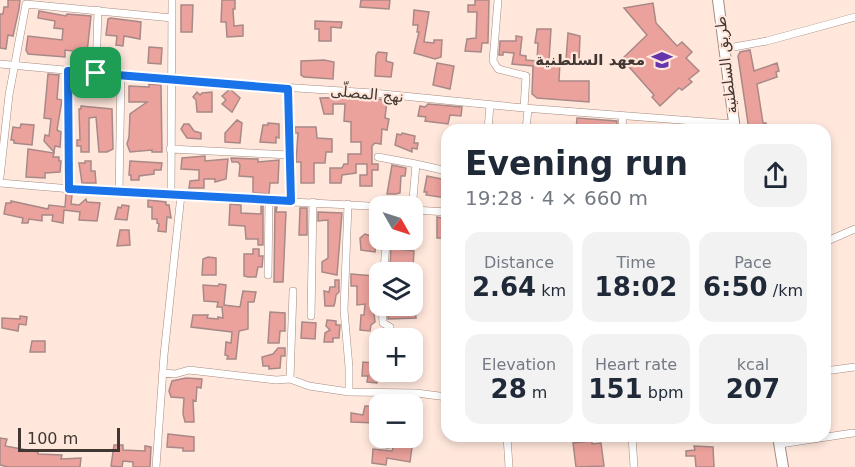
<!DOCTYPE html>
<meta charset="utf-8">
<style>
body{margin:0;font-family:"DejaVu Sans","Noto Sans Arabic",sans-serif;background:#f2f2f3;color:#1f2937;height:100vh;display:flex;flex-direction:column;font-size:22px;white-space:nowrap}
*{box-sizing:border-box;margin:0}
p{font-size:20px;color:#747a83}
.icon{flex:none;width:33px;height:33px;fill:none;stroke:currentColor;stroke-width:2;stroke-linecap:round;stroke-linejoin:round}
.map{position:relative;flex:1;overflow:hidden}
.panel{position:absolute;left:441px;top:124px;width:390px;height:318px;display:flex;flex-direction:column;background:#fff;border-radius:18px;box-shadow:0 3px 9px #0003}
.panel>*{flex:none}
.needle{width:39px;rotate:129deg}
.tools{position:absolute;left:369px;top:196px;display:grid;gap:12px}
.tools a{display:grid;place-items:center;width:54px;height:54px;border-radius:12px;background:#fff;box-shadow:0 3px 9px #0003;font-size:30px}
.scale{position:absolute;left:18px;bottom:15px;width:102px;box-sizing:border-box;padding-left:6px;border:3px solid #413631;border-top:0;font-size:16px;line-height:21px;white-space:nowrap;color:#413631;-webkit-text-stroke:4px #ffe7dc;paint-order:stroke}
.pin{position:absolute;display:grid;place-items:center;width:51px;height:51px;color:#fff;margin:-26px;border-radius:12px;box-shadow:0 3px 9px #0006}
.round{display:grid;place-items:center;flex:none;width:63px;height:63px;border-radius:18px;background:#f2f2f3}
.headline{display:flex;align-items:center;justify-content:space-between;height:102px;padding:0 24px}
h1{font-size:33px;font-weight:600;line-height:45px}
.stats{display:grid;grid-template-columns:repeat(3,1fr);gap:9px;height:102px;padding:6px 24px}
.stats div{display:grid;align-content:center;border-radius:15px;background:#f2f2f3;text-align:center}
.stats b{font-size:26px;font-weight:600}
.stats small{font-size:16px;font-weight:400}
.stats p{font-size:16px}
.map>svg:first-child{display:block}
</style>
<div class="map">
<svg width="855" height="467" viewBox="0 0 855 467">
<rect width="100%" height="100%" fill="#ffe7dc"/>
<path fill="#eba19c" stroke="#a88987" stroke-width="1.5" d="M8,0H20L19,9L13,36L8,35L6,49L0,48V14H3L4,7H8Z
M222,0H235V9H233L234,26L243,25V36L227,37L226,22H221Z
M361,0H390L389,9L360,7Z
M475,0H489L488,43H482L481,52L465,51L467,39L476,38L477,12H468V5H475Z
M653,3L656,23L677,46L682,42L692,52L686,58L699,71L689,79L692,82L682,90L679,88L660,106L652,97L654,95L622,59L647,35L624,8Z
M181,5H193L192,32H181Z
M414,10L429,12L424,42L434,43V40H442L441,57L435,59L414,53L419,32H417L418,25H413Z
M39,11L66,16L67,14L91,16L87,53L65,50V57L28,54L26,50L28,36L62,40L63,29L54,28L55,21L38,18Z
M110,18L141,22L140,39L124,36L123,46L116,45L117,36L106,35L108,19Z
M315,21L342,22L341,28L331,27V41H319V29H315Z
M537,29H551L549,61L560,62L559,81H589V102L537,98L532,94L533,66L512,64L514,53L503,52V55H499L500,41H516V36L522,37L520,55L526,56V60L537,61L538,43H535Z
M568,33L580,36L579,61L566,60Z
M149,47L162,48L161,64L148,63Z
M750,50L754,71L777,63L779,71L776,72L777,77L757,84L763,123H766L767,130H749L738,56L740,52Z
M378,52L387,53L386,61L393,63L391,77L375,76L376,55Z
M324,60L334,62L333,79L304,77L301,75V61Z
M437,63L454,66L450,89L433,85Z
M48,74L59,75L57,99L62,100L57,130L61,132L60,147L55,146L54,152L44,141L45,135L49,136L51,119L44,118Z
M149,84L161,85L162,152H152V150L130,152L127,144L129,137L130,114L147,102H129V86L149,87Z
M230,89L240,98L232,112L222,104L226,100L222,96Z
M197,92L200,95L202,93L212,92V112H197L196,100L193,97Z
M353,97L387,100L385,118L389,119L387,130L382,129L381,144L375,143L372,146V164H378V170H372V186H360V175H367V164H356V173L342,175L341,183H330V168H342L344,164H348V154H361V142H351V122L344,121L345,104H333V114H324L320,98Z
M428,104L462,107L461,116L450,115L448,124L425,121L426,117L418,116L420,106L425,107Z
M81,106L112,109L113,149L107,152H99L96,117L89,118V152H81V146H77V140H80L79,109H81Z
M577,118L617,121V130L583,127L582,130H576Z
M237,120L242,123L240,143L225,142V133Z
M268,123L279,124V138L276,137V143L260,142L263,125H268Z
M21,124L34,125L32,145L14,143V140H11L13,127L20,128Z
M184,124H189L194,131L201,133V139L187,138L181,129Z
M295,127H316L317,138L332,139V152H326L325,163H314V183H301V162H296L298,133H295Z
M402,133L415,136L414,143H418L417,149L412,148V152L395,145L397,134L401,135Z
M28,149L54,153L53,157H59V161H61L60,172L45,173V178L26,177Z
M205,156V161L228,159L226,179L215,182V179H204V188H189L190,181L199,180V170L181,169L182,158Z
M231,158L258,159V162L279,160L278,183H270L269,194L253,193V177L239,176L240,165L238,162H232Z
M85,161H91V171H95L96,183H82L79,163H85Z
M130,161L162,163L161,170H154V174L139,176V180H131V175H129Z
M392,165L406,168L405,176H401L400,193L396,194H387Z
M427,176L447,180L446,198L426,195L427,192H424Z
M66,194L72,195L71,204L79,205L86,199L87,202L100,203L97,221L79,220L80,212L64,210L63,223L52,221L53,215H42V221L29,219L28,223H22L23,218L4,214L6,203H11V201L48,209L49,205L65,207Z
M148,200L166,202V205H169L171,218L167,217L166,232L158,231L159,224L157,223V219H152V207H148Z
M230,204L241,205V213L261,214V206H263V245H258V239H246L245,226L229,225Z
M122,205L129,206L127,220L115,219L118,207L121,208Z
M275,207H277L276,212H286L283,282H274Z
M300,208H307V235H299Z
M318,212L342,213L337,275L322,272V262L328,258V220L318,221Z
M373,215L380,216V242H376L375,252L361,250L360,238L365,234L371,236Z
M437,217L447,219V237L443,238H437Z
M120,230H129L130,245L117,246Z
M391,248L414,251L413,268L390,266Z
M253,249H259V256H263L262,267H258L256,277H248L244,276V254H253Z
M208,257L216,258V275H202L203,259Z
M351,274L374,276L373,291H376V297L372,296L375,322L371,325L370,331L360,330L361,315H364L365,304L357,305V286H351Z
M335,280H339V292L336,295L335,302L334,306H325L324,291L329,292L330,287H335Z
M219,284L226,285L224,305L240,307L243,291L256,292L254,302H248V329L239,331L236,359H227L228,356L225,355L226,342L231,343L232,332L191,327L193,315H208L207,318L218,319V317L223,318L222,307H217L218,302L204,301L203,285L218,286Z
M388,306H415L416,318L388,319Z
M270,312L285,313V331H280L279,343H268Z
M20,316L27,317L26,325L19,324L18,331L2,328V318L20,319Z
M327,320L336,321V325H340L339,338H333V342H324L325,333L330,330L326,326Z
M302,322L316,323L315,339L301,338Z
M407,330H415L416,338L387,339V332L406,333Z
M32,341H45V352H30Z
M278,348H285V356H281L280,368L269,369V366H263L262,357L273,354Z
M374,358H380V372H383L382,378H377V383L367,382L368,376H362L363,362L374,363Z
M186,378L202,379L201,388L197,387L196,401L193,400L194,422H185L183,414L184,398L171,397L169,391L172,381Z
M365,406L380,407V415L376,423L351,422V413L363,415Z
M168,434L194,437V451H183V448L167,447Z
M0,438L7,439L5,446L38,452V454L62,455L61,459L81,458L80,467H8L0,465Z
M396,438L413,440L410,462L387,458L386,465L372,463L373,449L392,451Z
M592,441V444L601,443L604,466L576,467L573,443Z
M114,445H123V450L145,451V446L151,447L150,467H133V462L123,461L122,467L111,466Z
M694,446L713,447L714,467H696L695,456H686V451L695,450Z"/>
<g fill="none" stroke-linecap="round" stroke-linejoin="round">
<g stroke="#a68b7f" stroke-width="8">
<path id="minor" d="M498,0L493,61L498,69L526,76L524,108
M723,49L767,41L855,17
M0,64L171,80L373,93L524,108L733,124
M68,71L69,189
M96,73L98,10
M288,89L291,201
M622,116L623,130
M488,130L490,105
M526,130L528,109
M170,149L290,155
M378,157L416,164
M0,177L9,95L26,4L172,18
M0,183L119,193L388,207
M119,193L121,75
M171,195L172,0
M348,204L344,310L349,367V392L416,393L447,397
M412,210L416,164L447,171
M414,210L447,212
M825,242L855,229
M384,273L386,240
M268,275L269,200
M293,291L290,379L309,386L349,392
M382,306L383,323L390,327
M311,316L313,202
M825,371L855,367
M163,373L175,374L189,370L276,380L290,379
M390,405L391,394
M507,436L509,467
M632,436L634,467
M780,444L853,433
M388,445V438
M156,467L164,355L181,195"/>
</g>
<g stroke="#a68b7f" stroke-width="12">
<path id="secondary" d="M718,0L735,130
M778,436L783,467"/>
</g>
<use href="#minor" stroke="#fff" stroke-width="7"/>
<use href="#secondary" stroke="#fff" stroke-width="10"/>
</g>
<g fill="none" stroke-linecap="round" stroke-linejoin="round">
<g stroke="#fff" stroke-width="12">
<path id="route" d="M68,71L288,89L291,201L69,189Z"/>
</g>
<use href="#route" stroke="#1a73e8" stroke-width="8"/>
</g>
<defs>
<g id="school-bare" transform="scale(1.62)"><path d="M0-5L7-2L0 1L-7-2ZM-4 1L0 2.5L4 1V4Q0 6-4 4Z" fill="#6535ac" stroke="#ffe7dc" stroke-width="2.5" paint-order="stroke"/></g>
</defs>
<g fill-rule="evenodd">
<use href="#school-bare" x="662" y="60"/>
</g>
<g text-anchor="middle" stroke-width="4.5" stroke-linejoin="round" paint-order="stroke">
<g font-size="15" font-weight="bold" fill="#413631" stroke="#ffe7dc" text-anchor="end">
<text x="645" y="65">معهد السلطنية</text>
</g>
<g font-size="15" fill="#413631" stroke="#ffe7dc">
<text transform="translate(726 65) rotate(-97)" y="5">طريق السلطنية</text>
<text transform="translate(367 94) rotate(5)" y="5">نهج المصلّى</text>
</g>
</g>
</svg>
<div class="tools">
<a><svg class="needle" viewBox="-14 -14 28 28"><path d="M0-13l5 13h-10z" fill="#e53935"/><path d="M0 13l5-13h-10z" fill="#747a83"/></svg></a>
<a><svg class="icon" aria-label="layers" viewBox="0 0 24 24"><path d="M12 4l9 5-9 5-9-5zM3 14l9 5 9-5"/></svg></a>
<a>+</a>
<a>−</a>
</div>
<div class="scale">100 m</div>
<div class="pin" style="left:96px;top:73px;background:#1e9e55"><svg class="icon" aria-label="arrive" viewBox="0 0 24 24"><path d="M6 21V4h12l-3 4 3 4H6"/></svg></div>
<section class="panel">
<div class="headline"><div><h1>Evening run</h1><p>19:28 · 4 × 660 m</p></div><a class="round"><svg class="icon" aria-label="share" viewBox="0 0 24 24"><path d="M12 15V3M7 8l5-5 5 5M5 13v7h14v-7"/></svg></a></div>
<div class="stats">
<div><p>Distance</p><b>2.64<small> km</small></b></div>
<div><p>Time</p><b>18:02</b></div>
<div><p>Pace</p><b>6:50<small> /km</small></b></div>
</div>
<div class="stats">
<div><p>Elevation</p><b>28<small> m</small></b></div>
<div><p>Heart rate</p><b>151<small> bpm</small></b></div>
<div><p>kcal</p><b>207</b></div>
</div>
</section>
</div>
